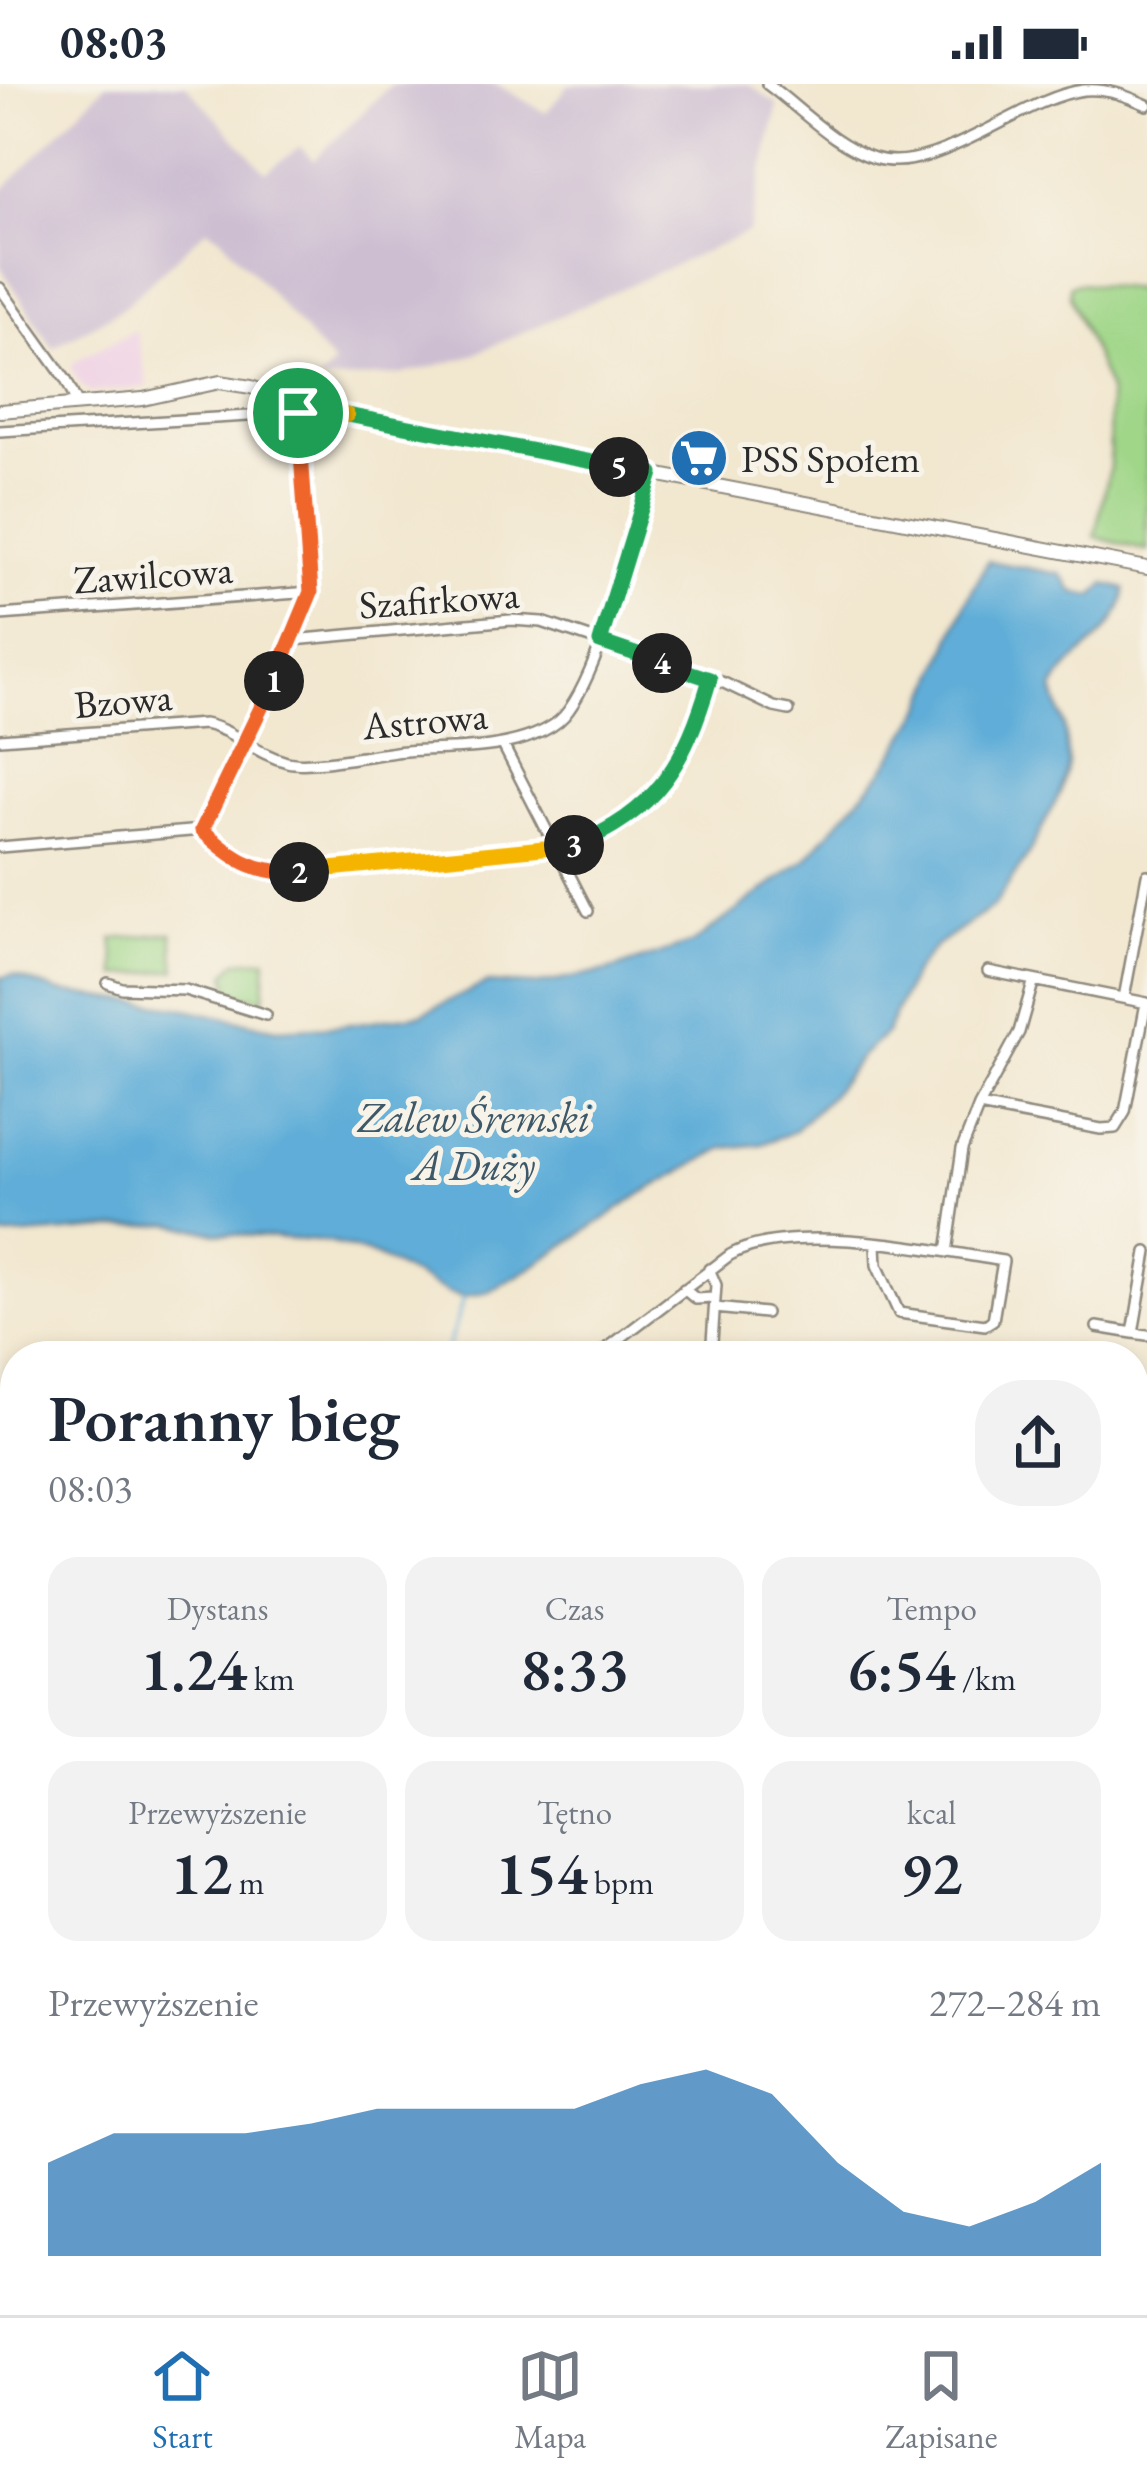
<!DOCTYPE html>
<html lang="pl">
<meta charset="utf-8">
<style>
body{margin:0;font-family:"EB Garamond",serif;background:#f2f2f3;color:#1f2937;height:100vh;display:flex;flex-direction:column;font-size:45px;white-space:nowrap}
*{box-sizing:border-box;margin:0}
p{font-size:39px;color:#747a83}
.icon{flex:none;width:66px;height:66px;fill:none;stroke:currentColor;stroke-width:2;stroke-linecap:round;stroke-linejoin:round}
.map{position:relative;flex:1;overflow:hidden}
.details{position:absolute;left:0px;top:1257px;width:1149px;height:975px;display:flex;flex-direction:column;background:#fff;border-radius:48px 48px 0 0;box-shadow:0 6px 18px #0003}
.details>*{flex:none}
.pin{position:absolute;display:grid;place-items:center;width:102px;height:102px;color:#fff;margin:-51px;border:6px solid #fff;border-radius:50%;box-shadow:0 3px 12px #0007}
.km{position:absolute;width:60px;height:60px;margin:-30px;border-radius:50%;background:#222;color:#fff;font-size:33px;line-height:60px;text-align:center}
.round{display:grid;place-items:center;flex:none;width:126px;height:126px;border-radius:48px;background:#f2f2f3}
.overview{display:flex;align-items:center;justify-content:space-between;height:204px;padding:0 48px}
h1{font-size:66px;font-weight:600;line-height:90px}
.metrics{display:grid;grid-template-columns:repeat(3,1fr);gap:18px;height:204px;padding:12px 48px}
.metrics div{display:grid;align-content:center;border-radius:30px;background:#f2f2f3;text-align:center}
.metrics b{font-size:60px;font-weight:600}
.metrics small{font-size:33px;font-weight:400}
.metrics p{font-size:33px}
.chart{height:336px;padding:24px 48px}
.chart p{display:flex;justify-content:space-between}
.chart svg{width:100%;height:216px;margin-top:12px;fill:#1f6fb2;opacity:.7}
.status{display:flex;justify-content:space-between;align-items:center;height:84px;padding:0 60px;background:#fff;direction:ltr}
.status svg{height:33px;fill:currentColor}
.menu{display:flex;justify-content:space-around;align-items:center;height:168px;border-top:3px solid #e0e1e3;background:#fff;font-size:33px;color:#747a83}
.menu a{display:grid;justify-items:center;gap:6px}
.menu .on{color:#1f6fb2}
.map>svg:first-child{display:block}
</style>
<div class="status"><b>08:03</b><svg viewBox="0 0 49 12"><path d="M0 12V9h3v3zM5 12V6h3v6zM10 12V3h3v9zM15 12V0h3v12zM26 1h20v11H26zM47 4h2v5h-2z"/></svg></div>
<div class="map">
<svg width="1147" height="2231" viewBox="0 0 1147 2231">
<rect width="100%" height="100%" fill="#f7f3e8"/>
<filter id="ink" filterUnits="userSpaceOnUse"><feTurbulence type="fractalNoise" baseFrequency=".00833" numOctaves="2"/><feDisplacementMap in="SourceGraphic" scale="24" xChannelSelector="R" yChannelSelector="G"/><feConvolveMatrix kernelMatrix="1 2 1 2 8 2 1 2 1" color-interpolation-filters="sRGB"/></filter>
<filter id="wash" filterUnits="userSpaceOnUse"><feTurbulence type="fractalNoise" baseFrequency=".004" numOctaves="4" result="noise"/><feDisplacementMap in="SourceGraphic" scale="48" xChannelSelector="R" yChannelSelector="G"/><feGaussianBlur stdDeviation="2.7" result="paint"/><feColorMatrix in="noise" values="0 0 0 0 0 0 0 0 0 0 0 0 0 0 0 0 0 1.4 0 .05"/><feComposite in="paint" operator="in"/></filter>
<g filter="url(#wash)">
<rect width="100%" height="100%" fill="#f2e7cf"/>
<path fill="#efd0e5" d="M136,246L148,303L90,309L80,300L72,286L73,278Z"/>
<path fill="#cdbed2" d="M106,0H185L266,88L300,63L314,76L392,0H496L546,29L569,0H748L778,21L749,148L465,274L400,291L318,298L334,281L221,153L207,145L121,225L53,264L0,182V109Z"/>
<path fill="#9fd687" stroke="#658059" stroke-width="3" d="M1079,199L1147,206V467L1095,453L1110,383L1109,307L1070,212V201Z
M172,849L176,886L117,892L113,855Z
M266,875L264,915L231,909L226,890L237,877Z
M0,1363L15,1364V1555L0,1554Z
M1134,2097L1147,2109V2231H1027L1026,2217H1134Z
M814,2217H1003L991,2231H832Z"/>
<path fill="#7fb774" stroke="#557150" stroke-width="3" d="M0,1914L15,1925V2092L0,2096Z
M15,2106V2217H108L128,2231H0V2111Z
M551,2217H787L805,2231H580Z"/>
<path fill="#5eadd8" stroke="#446c82" stroke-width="3" d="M988,477L1061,490L1073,508L1093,512L1105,500L1125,505C1122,551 1070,568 1053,606L1064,640L1068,680L1061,707L1028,771L994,822L935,863L914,888L886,949L862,971L830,1012L793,1048L762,1060L724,1064L641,1110L531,1184L488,1208L464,1213L448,1209L376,1172L329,1158L217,1149L170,1140L0,1153V894L13,891L60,908L177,923L277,945L337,942L421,930L487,899L535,901L608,887L693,859L805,776L883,687L924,622L965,520Z
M0,1752L15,1763V1863L0,1859Z"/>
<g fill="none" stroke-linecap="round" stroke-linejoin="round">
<path stroke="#5eadd8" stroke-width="3" d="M445,1272L464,1213"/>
</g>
</g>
<g filter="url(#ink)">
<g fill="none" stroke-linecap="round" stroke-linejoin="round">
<g stroke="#8e897d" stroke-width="14">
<path id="street" d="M767,0C800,24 835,62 874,74C935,94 1022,13 1084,6C1107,4 1127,12 1147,21
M0,204L66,296L78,321
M0,347L298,329
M0,531L311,508
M293,556L511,536L542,538L724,599L774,623L789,626
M0,655L204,640C235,646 255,670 287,678C314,684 375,669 406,667C448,664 494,667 534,651C544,647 557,640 564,632C601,590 634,448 652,390
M503,661L588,827
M202,746C226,768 243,784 276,789C328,788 380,776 432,774C587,766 662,761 710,595
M202,746L272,603L311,508L297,321
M0,763L202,746
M988,887L1147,919
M108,899L122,904L185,906L266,931
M1124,914L1147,791
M979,1022L1101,1045L1115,1044L1125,1028L1146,919
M947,1168L962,1065L979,1022L1019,948L1033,899
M1147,1168L1133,1249L1147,1251
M709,1185L716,1201L711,1272
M684,1205L696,1215L713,1214
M715,1224L765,1229
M1097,1243L1133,1249
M597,1272L730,1171C789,1137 935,1166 1003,1177L993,1236L985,1241L899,1229L877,1181L876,1161
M1134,1311L1147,1312
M0,1356L15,1357
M1134,1663L1147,1650
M1134,1802L1147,1794
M1134,1938L1147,1946
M1134,2009L1147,2017"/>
</g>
<g stroke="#8e897d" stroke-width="16">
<path id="secondary" d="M0,327L143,315L220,298L251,303L308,324L1147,484
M1134,1394L1147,1383
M1134,1546L1147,1560
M0,2101L15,2096"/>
</g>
<use href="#street" stroke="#fff" stroke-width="9"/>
<use href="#secondary" stroke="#fff" stroke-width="12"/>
</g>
</g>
<g fill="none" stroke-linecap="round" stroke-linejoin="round" filter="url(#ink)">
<g stroke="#fff" stroke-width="24">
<path id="split-1" d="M274,597L311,508L298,329"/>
</g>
<g stroke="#fff" stroke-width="24">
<path id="split-2" d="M274,597L202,746C233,775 255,790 299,788"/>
</g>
<g stroke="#fff" stroke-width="24">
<path id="split-3" d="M299,788L574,761"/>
</g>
<g stroke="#fff" stroke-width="24">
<path id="split-4" d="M574,761C657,729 686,677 710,595L662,579"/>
</g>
<g stroke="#fff" stroke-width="24">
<path id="split-5" d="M619,383L652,389L600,558L662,579"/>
</g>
<g stroke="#fff" stroke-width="24">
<path id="split-6" d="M347,331L619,383"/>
</g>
<g stroke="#fff" stroke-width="24">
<path id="split-7" d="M298,329L297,321L347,331"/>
</g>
<use href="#split-1" stroke="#f0652b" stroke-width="15"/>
<use href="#split-2" stroke="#f0652b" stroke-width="15"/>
<use href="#split-3" stroke="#f5b400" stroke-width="15"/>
<use href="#split-4" stroke="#22a559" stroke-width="15"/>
<use href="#split-5" stroke="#22a559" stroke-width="15"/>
<use href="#split-6" stroke="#22a559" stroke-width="15"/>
<use href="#split-7" stroke="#f5b400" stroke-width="15"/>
</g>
<defs>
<g id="supermarket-disc" transform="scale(3)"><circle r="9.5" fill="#1f6fb2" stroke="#f7f3e8"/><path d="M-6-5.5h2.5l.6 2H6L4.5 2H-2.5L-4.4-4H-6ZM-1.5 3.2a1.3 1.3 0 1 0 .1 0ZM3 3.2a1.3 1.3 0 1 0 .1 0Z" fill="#fff"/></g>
</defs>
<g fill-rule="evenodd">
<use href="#supermarket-disc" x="699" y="374"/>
</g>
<g text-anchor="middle" stroke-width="10" stroke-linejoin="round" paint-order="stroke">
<g font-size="39" fill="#2b2b2b" stroke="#f7f3e8" text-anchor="start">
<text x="741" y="388">PSS Społem</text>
</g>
<g font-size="39" fill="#2b2b2b" stroke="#f7f3e8">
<text transform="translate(153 490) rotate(-4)" y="14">Zawilcowa</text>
<text transform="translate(439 515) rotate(-4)" y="14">Szafirkowa</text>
<text transform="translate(123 616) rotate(-5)" y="14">Bzowa</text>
<text transform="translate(425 636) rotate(-5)" y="14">Astrowa</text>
</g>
<g font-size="42" font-style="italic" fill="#3d5868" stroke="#f7f3e8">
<text x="474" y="1048">Zalew Śremski<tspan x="474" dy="48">A Duży</tspan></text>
</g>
</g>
</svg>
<div class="pin" style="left:298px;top:329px;background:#1e9e55"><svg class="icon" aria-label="arrive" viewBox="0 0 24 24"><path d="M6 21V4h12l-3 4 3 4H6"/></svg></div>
<b class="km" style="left:274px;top:597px">1</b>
<b class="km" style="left:299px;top:788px">2</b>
<b class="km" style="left:574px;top:761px">3</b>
<b class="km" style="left:662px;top:579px">4</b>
<b class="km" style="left:619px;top:383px">5</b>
<section class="details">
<div class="overview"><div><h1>Poranny bieg</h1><p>08:03</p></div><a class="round"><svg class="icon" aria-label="share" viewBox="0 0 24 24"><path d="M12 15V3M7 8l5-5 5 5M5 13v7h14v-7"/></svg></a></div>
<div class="metrics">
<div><p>Dystans</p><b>1.24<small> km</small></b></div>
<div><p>Czas</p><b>8:33</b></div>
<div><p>Tempo</p><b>6:54<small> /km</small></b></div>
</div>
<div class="metrics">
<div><p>Przewyższenie</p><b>12<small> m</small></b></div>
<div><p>Tętno</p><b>154<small> bpm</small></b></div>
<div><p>kcal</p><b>92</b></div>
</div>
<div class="chart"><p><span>Przewyższenie</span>272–284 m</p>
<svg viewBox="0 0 160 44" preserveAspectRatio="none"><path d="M0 44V25L10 19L20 19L30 19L40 17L50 14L60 14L70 14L80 14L90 9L100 6L110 11L120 25L130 35L140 38L150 33L160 25V44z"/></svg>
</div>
</section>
</div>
<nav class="menu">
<a class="on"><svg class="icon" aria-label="home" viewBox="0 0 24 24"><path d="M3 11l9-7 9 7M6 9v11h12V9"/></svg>Start</a>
<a><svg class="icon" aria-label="map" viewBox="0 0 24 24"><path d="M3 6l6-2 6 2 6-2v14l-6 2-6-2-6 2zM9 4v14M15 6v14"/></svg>Mapa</a>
<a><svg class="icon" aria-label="saved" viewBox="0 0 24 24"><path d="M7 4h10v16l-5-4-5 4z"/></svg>Zapisane</a>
</nav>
